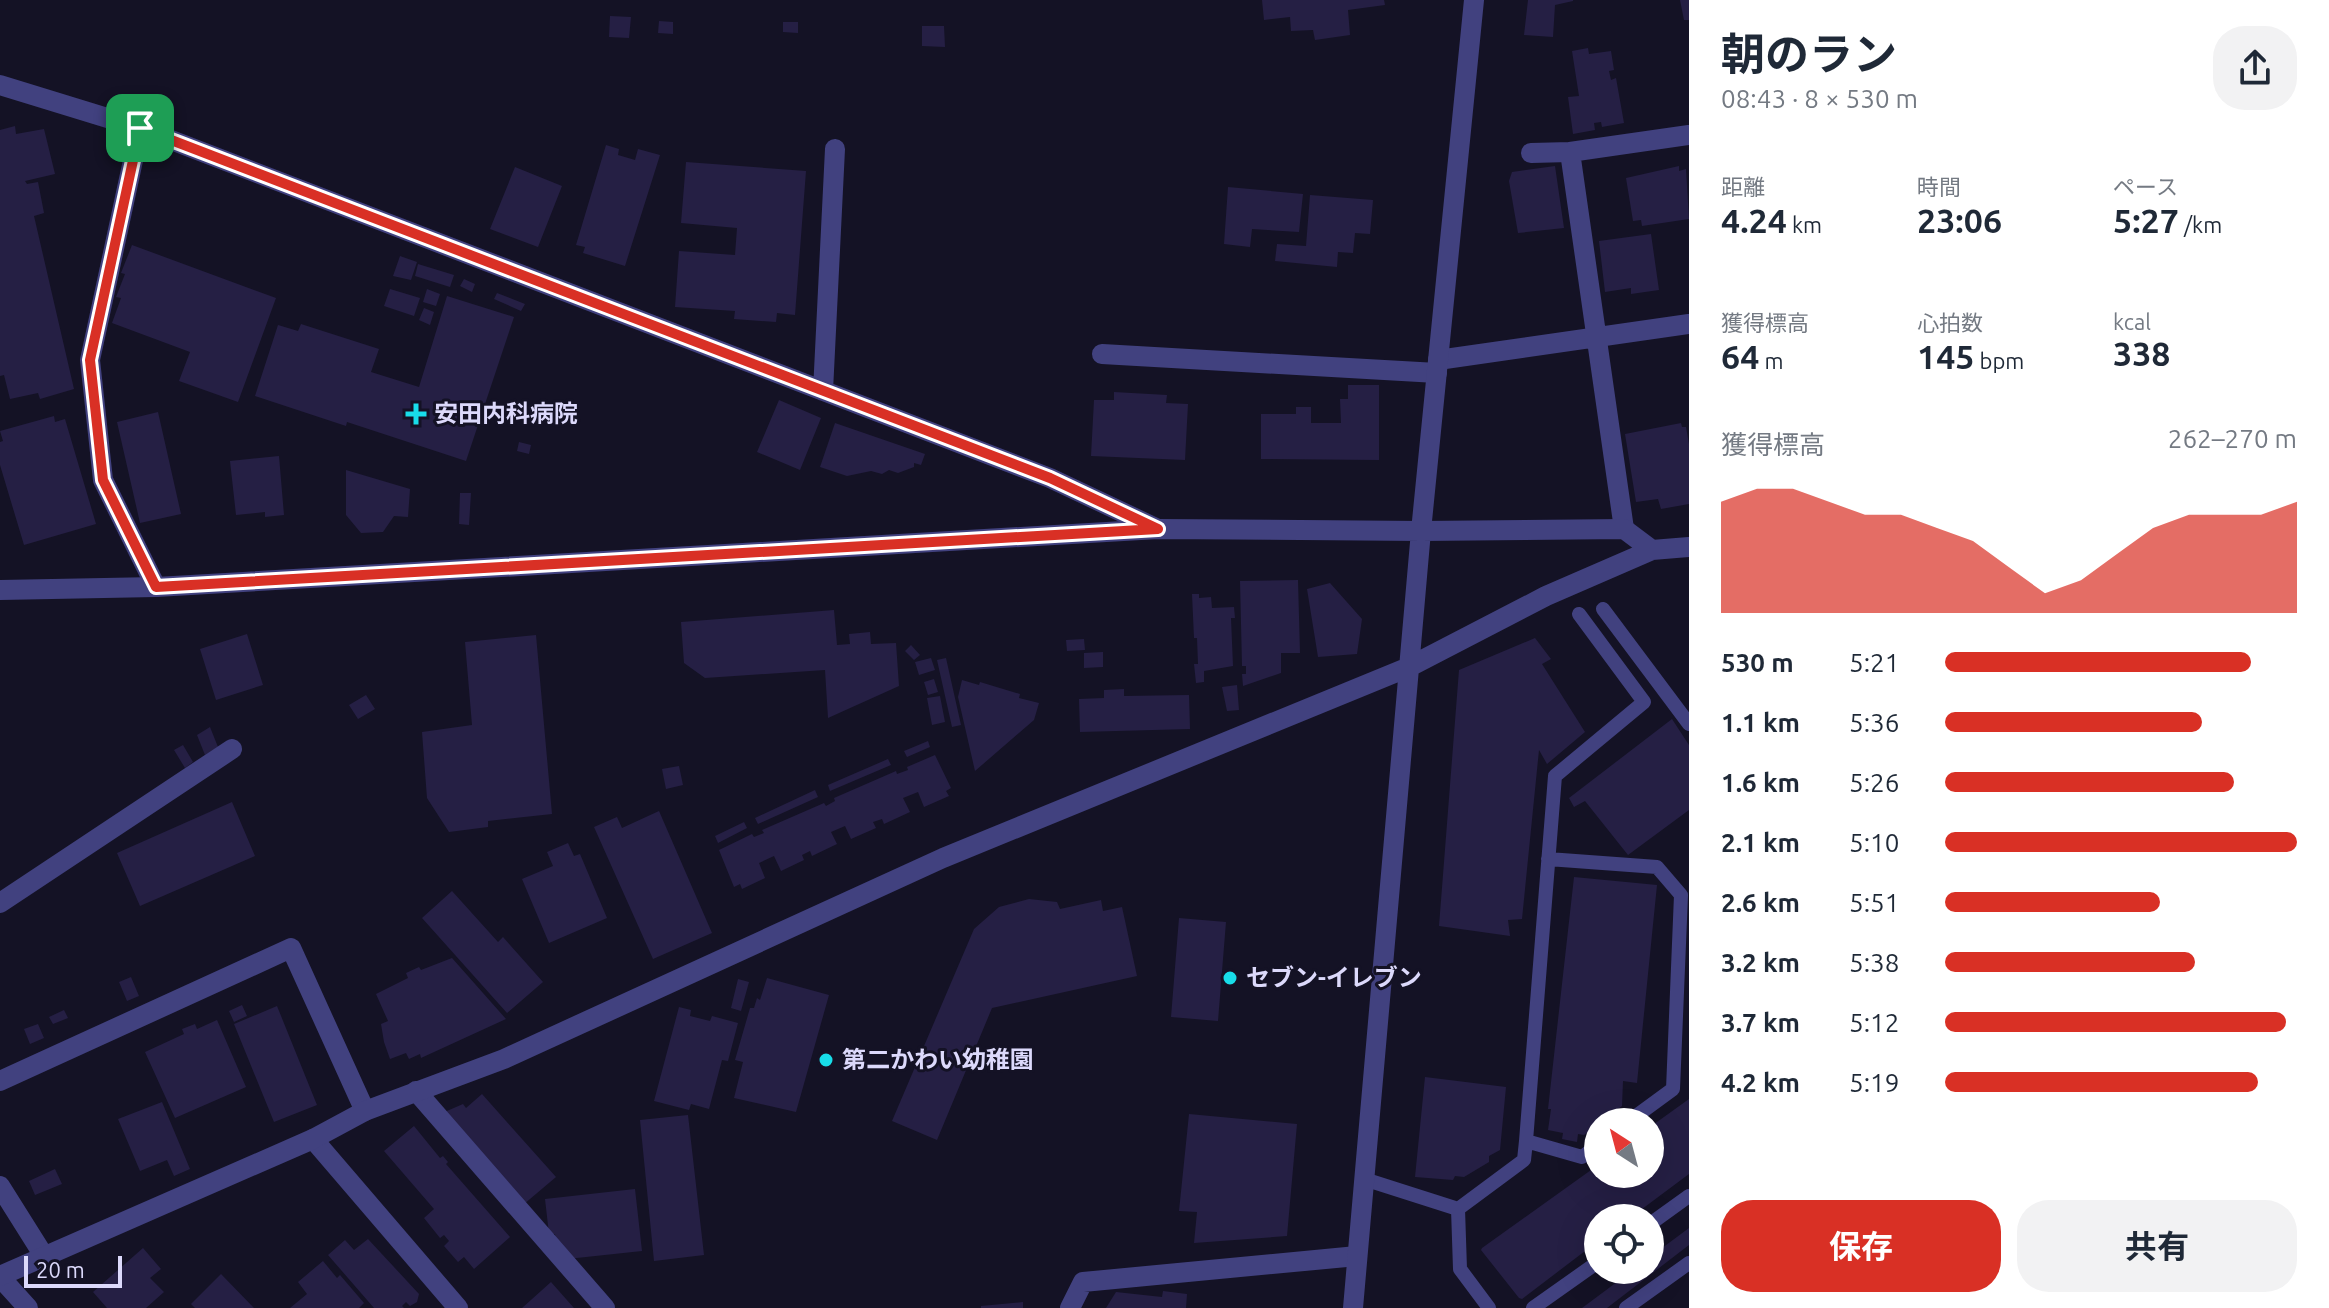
<!DOCTYPE html>
<html lang="ja">
<meta charset="utf-8">
<style>
body{margin:0;font-family:Ubuntu,"Noto Sans JP",sans-serif;background:#f2f2f3;color:#1f2937;height:100vh;display:flex;flex-direction:column;font-size:30px;white-space:nowrap}
*{box-sizing:border-box;margin:0}
p{font-size:26px;color:#747a83}
.icon{flex:none;width:44px;height:44px;fill:none;stroke:currentColor;stroke-width:2;stroke-linecap:round;stroke-linejoin:round}
.map{position:relative;flex:1;overflow:hidden}
.panel{display:flex;flex-direction:column;background:#fff;width:640px}
.panel>*{flex:none}
.needle{width:52px;rotate:324deg}
.buttons{position:absolute;left:1584px;top:1108px;display:grid;gap:16px}
.buttons a{display:grid;place-items:center;width:80px;height:80px;border-radius:50%;background:#fff;box-shadow:0 8px 32px #0002;font-size:40px}
.scale{position:absolute;left:24px;bottom:20px;width:98px;box-sizing:border-box;padding-left:8px;border:4px solid #dcd9fb;border-top:0;font-size:22px;line-height:28px;white-space:nowrap;color:#dcd9fb;-webkit-text-stroke:6px #141225;paint-order:stroke}
.pin{position:absolute;display:grid;place-items:center;width:68px;height:68px;color:#fff;margin:-34px;border-radius:16px;box-shadow:0 4px 12px #0006}
.round{display:grid;place-items:center;flex:none;width:84px;height:84px;border-radius:32px;background:#f2f2f3}
.summary{display:flex;align-items:center;justify-content:space-between;height:136px;padding:0 32px}
h1{font-size:44px;font-weight:700;line-height:60px}
.stats{display:grid;grid-template-columns:repeat(3,1fr);gap:12px;height:136px;padding:8px 32px}
.stats div{display:grid;align-content:center}
.stats b{font-size:34px;font-weight:700}
.stats small{font-size:22px;font-weight:400}
.stats p{font-size:22px}
.chart{height:224px;padding:16px 32px}
.chart p{display:flex;justify-content:space-between}
.chart svg{width:100%;height:144px;margin-top:8px;fill:#d93025;opacity:.7}
.cta{display:flex;gap:16px;margin-top:auto;padding:16px 32px}
.cta a{flex:1;height:92px;border-radius:32px;background:#d93025;color:#fff;font-size:32px;font-weight:700;line-height:92px;text-align:center}
.cta a+a{background:#f2f2f3;color:#1f2937}
ul{padding:0 32px;list-style:none;font-size:26px}
li{display:grid;grid-template-columns:128px 96px 1fr;align-items:center;height:60px}
li i{height:20px;border-radius:10px;background:#d93025}
main{display:flex;flex:1;min-height:0}
.map>svg:first-child{display:block}
</style>
<main>
<div class="map">
<svg width="1689" height="1308" viewBox="0 0 1689 1308">
<rect width="100%" height="100%" fill="#141225"/>
<path fill="#251f44" d="M1262,0H1384L1385,5L1348,10L1350,35L1315,40L1313,30L1291,31L1290,17L1264,20Z
M1528,0H1573V1L1555,5L1553,37L1524,35Z
M1680,0H1689V20H1684Z
M610,16L631,17L629,38L609,37Z
M659,21L673,22V34L658,33Z
M783,22H798V33L783,32Z
M922,26H944L945,47L922,46Z
M1588,48L1589,54L1611,51L1614,70L1609,71L1611,80L1616,78L1624,123L1602,127L1601,122L1594,123L1595,130L1573,134L1568,97L1579,96L1572,51Z
M15,126L16,134L44,129L55,174L25,181L27,184L38,182L44,213L34,216L74,389L40,399L38,393L10,399L4,375L0,376V130Z
M606,145L619,149L618,155L635,160L638,149L660,155L625,266L583,253L585,247L576,245Z
M686,162L806,171L795,315L777,313L776,322L734,319L735,311L675,307L679,251L735,255L737,228L681,223Z
M1555,166L1564,228L1518,233L1509,181L1512,172Z
M1679,166V171L1686,169L1689,219L1642,226L1641,220L1633,221L1626,178Z
M515,167L562,186L538,247L490,229Z
M1228,187L1303,194L1299,232L1252,229L1250,247L1224,244Z
M1310,195L1373,200L1370,234L1355,233L1353,253L1338,252L1337,267L1275,261L1277,244L1306,246Z
M1651,234L1659,290L1631,294V288L1605,292L1599,241Z
M132,245L276,298L238,402L179,381L190,352L112,323L121,298L116,297L125,274L121,273Z
M400,256L417,262L411,280L393,276Z
M418,264L454,275L450,287L415,276Z
M464,279L475,284L472,292L460,286Z
M390,289L420,298L414,316L384,306Z
M427,289L440,294L436,306L423,302Z
M497,293L525,304L521,311L494,299Z
M447,296L514,317L466,461L347,422L346,426L255,396L278,325L298,331L301,324L379,349L371,372L419,387Z
M424,308L434,312L430,325L419,320Z
M1348,385H1379V460L1261,459V414H1296V407H1311V423H1341L1340,399H1348Z
M1114,392L1167,395L1166,403L1188,404L1185,460L1091,456L1094,400H1114Z
M779,400L821,418L800,470L757,452Z
M158,412L181,514L140,523L117,422Z
M54,416L55,422L65,419L96,524L24,545L0,465V442L3,441L0,431Z
M835,423L925,454L921,465L914,463V467L898,473L889,470L882,474L871,471L847,476L820,467Z
M1681,423L1682,427H1686L1689,444V504L1661,509L1658,499L1636,502L1625,434Z
M519,442L531,445L529,454L517,451Z
M279,456L284,515L265,517V512L236,515L230,461Z
M346,470L410,489L408,517L394,516L383,532L361,533L346,515Z
M460,493H471L469,525L459,524Z
M1298,580L1300,653H1281V673L1243,686L1242,674H1246V666H1242L1240,581Z
M1330,583L1362,619L1357,654L1318,657L1307,589Z
M1192,594H1199V598L1211,597L1212,608L1234,607L1235,618H1231L1233,666L1204,671V682L1196,683L1194,664H1198L1197,638H1194Z
M834,610L837,645L850,644L849,634L870,632L871,644L896,643L899,686L828,718L825,670L705,678L684,663L681,622Z
M247,634L263,685L216,700L200,649Z
M536,635L552,814L488,821V827L449,832L427,798L422,732L472,725L465,642Z
M1535,638L1551,659L1542,664L1585,732L1547,764L1539,750L1522,919L1508,920L1510,936L1439,926L1459,670Z
M1084,639L1085,650L1067,651L1066,640Z
M911,645L920,655L914,660L905,651Z
M1103,652V667L1084,668V653Z
M931,658L935,670L919,675L915,662Z
M946,658L961,725L952,727L937,660Z
M934,679L938,692L928,695L924,682Z
M962,680L979,685L980,682L1020,694L1019,698L1039,703L1034,720L975,771L958,697Z
M1237,685L1239,710L1227,711L1222,687Z
M1124,689V696L1189,695L1190,729L1080,732L1079,699L1104,698V690Z
M366,695L375,709L358,719L349,705Z
M940,696L945,722L932,725L927,698Z
M1672,719L1689,745V810L1628,855L1585,801L1574,807L1569,798Z
M210,727L218,747L205,755L197,735Z
M928,741L930,747L907,757L904,751Z
M183,745L193,762L185,768L174,750Z
M935,755L951,788L946,791L949,796L924,807L918,792L903,798L910,812L884,824L882,819L873,822L876,828L851,839L845,826L831,832L837,844L812,856L810,851L802,855L804,860L781,871L774,856L759,863L765,878L742,889L740,884L734,887L719,850L752,834L754,837L764,833L762,830L824,803L826,806L835,801L834,798L896,771L897,774L908,770L907,767Z
M888,759L891,765L830,791L828,785Z
M679,766L683,785L666,789L662,769Z
M815,790L818,797L758,824L755,818Z
M232,802L255,856L140,906L117,853Z
M659,811L712,933L653,959L594,827L617,817L622,828Z
M744,822L747,828L718,843L715,836Z
M568,843L574,856L580,854L607,918L549,943L522,879L553,866L547,852Z
M1574,877L1657,885L1637,1083L1623,1081L1622,1106L1584,1135L1578,1134L1577,1142L1562,1139L1563,1133L1548,1130L1551,1109H1548Z
M452,891L498,942L503,937L543,982L507,1013L422,918Z
M1029,899L1057,902L1060,909L1101,900L1103,911L1122,907L1137,976L992,1008L937,1140L892,1121L974,929L999,907Z
M1179,918L1226,922L1218,1021L1171,1017Z
M452,958L506,1019L421,1058L420,1054L409,1059L406,1053L390,1059L384,1042L381,1024L388,1021L376,994L408,978L406,973L419,967L421,970Z
M131,977L139,996L127,1001L119,982Z
M767,978L829,995L796,1112L734,1098L743,1062L735,1060L750,1008H754L757,998L760,1000Z
M738,979L749,982L741,1011L731,1008Z
M242,1005L247,1016L234,1022L229,1011Z
M277,1006L317,1105L274,1122L234,1024Z
M679,1007L691,1010L690,1016L710,1021L712,1016L738,1023L728,1061L722,1060L709,1109L691,1104L689,1110L654,1101Z
M64,1010L68,1018L53,1024L49,1017Z
M217,1020L246,1087L175,1118L145,1052L184,1034L182,1029L195,1024L197,1029Z
M38,1024L44,1038L30,1044L24,1029Z
M1425,1077L1506,1087L1500,1150L1489,1156V1162L1464,1177L1455,1176L1453,1180L1415,1177Z
M482,1094L556,1177L517,1210L433,1117L463,1104L466,1108Z
M1689,1099V1174L1630,1218H1598V1245L1591,1250L1589,1248L1522,1299L1519,1298L1481,1250L1482,1248L1598,1165V1174H1650V1127Z
M162,1102L190,1169L174,1176L167,1160L140,1171L118,1119Z
M1189,1114L1297,1124L1287,1236L1194,1243L1197,1212L1179,1211Z
M688,1115L704,1255L654,1261L640,1120Z
M414,1126L440,1158L443,1156L448,1162L446,1164L510,1237L474,1269L464,1257L458,1262L444,1246L449,1241L444,1235L440,1238L424,1218L434,1209L384,1151Z
M55,1169L62,1184L35,1195L29,1181Z
M635,1189L642,1251L558,1260L555,1234H549L545,1199Z
M1689,1228V1245L1607,1308H1582L1633,1270H1650V1257Z
M368,1239L419,1294L417,1302L410,1306L406,1302L402,1306L404,1308H374L328,1255L345,1240L354,1250Z
M143,1248L161,1269L150,1278L164,1292L146,1308H107L93,1292Z
M323,1261L337,1278L340,1275L364,1303L359,1308H290L307,1294L298,1282Z
M221,1274L254,1308H195L191,1304Z
M551,1282L574,1308H522Z
M1163,1291L1187,1294L1186,1308H1106L1116,1292L1162,1297Z
M1023,1302V1308H981V1306Z"/>
<g fill="none" stroke-linecap="round" stroke-linejoin="round">
<path stroke="#41417f" stroke-width="14" d="M1603,609L1689,724
M1579,614L1644,702L1555,776L1526,1141L1582,1157L1598,1145
M1548,859L1657,867L1681,895L1673,1089L1628,1122
M1364,1179L1458,1209
M1650,1224L1689,1196
M1489,1308L1460,1269L1458,1209L1524,1160L1526,1141
M1533,1308L1598,1262
M1626,1308L1689,1263"/>
<path stroke="#41417f" stroke-width="20" d="M0,85L140,128L1050,478L1158,529
M140,128L90,360L103,480L156,587
M1531,153L1570,152
M1102,354L1437,373
M1438,360L1689,324
M823,391L835,149
M1624,529L1570,152L1689,135
M0,903L232,749
M0,1081L291,948L365,1111
M416,1091L605,1308
M313,1139L458,1308
M0,1186L44,1256
M0,1277L28,1308
M1070,1308L1083,1282L1357,1256"/>
<path stroke="#41417f" stroke-width="20" d="M0,590L156,587L1158,529L1421,531L1624,529L1652,550
M0,1276L313,1139L365,1111L504,1059L943,858L1409,667L1546,596L1652,550L1689,547
M1353,1308L1421,531L1474,0"/>
</g>
<g fill="none" stroke-linecap="round" stroke-linejoin="round">
<g stroke="#fff" stroke-width="16">
<path id="route" d="M140,128L1050,478L1158,529L156,587L103,480L90,360Z"/>
</g>
<use href="#route" stroke="#d93025" stroke-width="10"/>
</g>
<g fill="#18dde9" stroke="#141225" stroke-width="3">
<path d="M412 402h8v8h8v8h-8v8h-8v-8h-8v-8h8z"/>
<circle cx="1230" cy="978" r="8"/>
<circle cx="826" cy="1060" r="8"/>
</g>
<g text-anchor="middle" stroke-width="6" stroke-linejoin="round" paint-order="stroke">
<g font-size="24" font-weight="bold" fill="#dcd9fb" stroke="#141225" text-anchor="start">
<text x="434" y="422">安田内科病院</text>
<text x="1246" y="986">セブン-イレブン</text>
<text x="842" y="1068">第二かわい幼稚園</text>
</g>
</g>
</svg>
<div class="buttons">
<a><svg class="needle" viewBox="-14 -14 28 28"><path d="M0-13l5 13h-10z" fill="#e53935"/><path d="M0 13l5-13h-10z" fill="#747a83"/></svg></a>
<a><svg class="icon" aria-label="locate" viewBox="0 0 24 24"><circle cx="12" cy="12" r="6"/><path d="M12 2v4M12 18v4M2 12h4M18 12h4"/></svg></a>
</div>
<div class="scale">20 m</div>
<div class="pin" style="left:140px;top:128px;background:#1e9e55"><svg class="icon" aria-label="arrive" viewBox="0 0 24 24"><path d="M6 21V4h12l-3 4 3 4H6"/></svg></div>
</div>
<section class="panel">
<div class="summary"><div><h1>朝のラン</h1><p>08:43 · 8 × 530 m</p></div><a class="round"><svg class="icon" aria-label="share" viewBox="0 0 24 24"><path d="M12 15V3M7 8l5-5 5 5M5 13v7h14v-7"/></svg></a></div>
<div class="stats">
<div><p>距離</p><b>4.24<small> km</small></b></div>
<div><p>時間</p><b>23:06</b></div>
<div><p>ペース</p><b>5:27<small> /km</small></b></div>
</div>
<div class="stats">
<div><p>獲得標高</p><b>64<small> m</small></b></div>
<div><p>心拍数</p><b>145<small> bpm</small></b></div>
<div><p>kcal</p><b>338</b></div>
</div>
<div class="chart"><p><span>獲得標高</span>262–270 m</p>
<svg viewBox="0 0 160 44" preserveAspectRatio="none"><path d="M0 44V10L10 6L20 6L30 10L40 14L50 14L60 18L70 22L80 30L90 38L100 34L110 26L120 18L130 14L140 14L150 14L160 10V44z"/></svg>
</div>
<ul>
<li><b>530 m</b>5:21<i style="width:87%"></i></li>
<li><b>1.1 km</b>5:36<i style="width:73%"></i></li>
<li><b>1.6 km</b>5:26<i style="width:82%"></i></li>
<li><b>2.1 km</b>5:10<i style="width:100%"></i></li>
<li><b>2.6 km</b>5:51<i style="width:61%"></i></li>
<li><b>3.2 km</b>5:38<i style="width:71%"></i></li>
<li><b>3.7 km</b>5:12<i style="width:97%"></i></li>
<li><b>4.2 km</b>5:19<i style="width:89%"></i></li>
</ul>
<div class="cta"><a>保存</a><a>共有</a></div>
</section>
</main>
